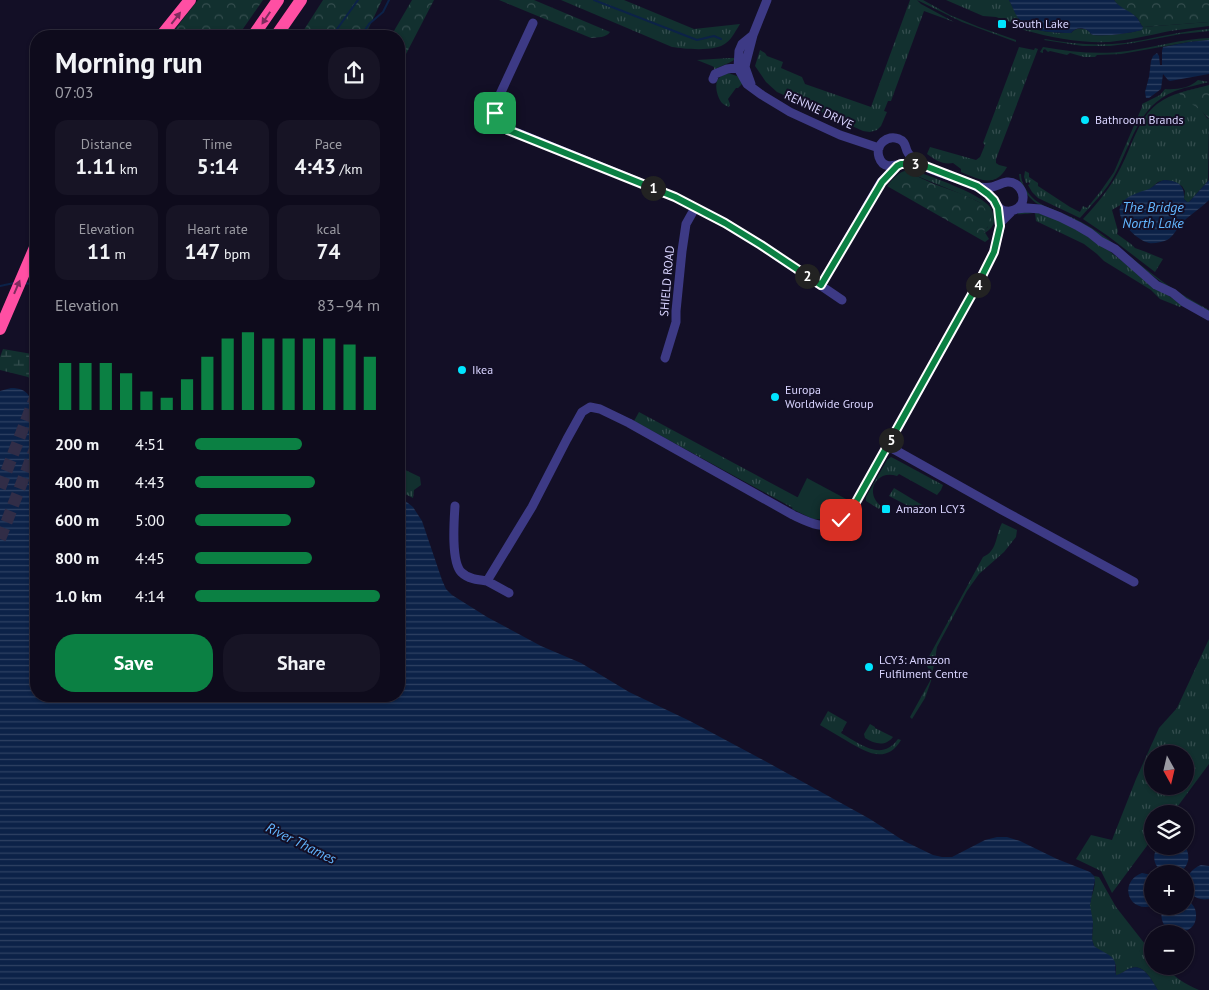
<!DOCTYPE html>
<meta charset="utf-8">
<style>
body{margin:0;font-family:"PT Sans",sans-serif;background:#171425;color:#f1f3f6;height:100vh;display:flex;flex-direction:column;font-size:19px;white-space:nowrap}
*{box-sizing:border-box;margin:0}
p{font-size:16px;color:#9b9ba3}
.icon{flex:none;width:28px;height:28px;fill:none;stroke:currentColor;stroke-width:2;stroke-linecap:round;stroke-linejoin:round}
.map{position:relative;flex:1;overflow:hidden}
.panel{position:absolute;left:30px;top:30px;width:375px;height:672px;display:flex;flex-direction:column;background:#0e0b1c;border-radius:20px;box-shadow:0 1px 4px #0004,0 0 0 1px #2e2b3b}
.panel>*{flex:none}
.needle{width:32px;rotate:172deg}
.buttons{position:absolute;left:1144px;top:745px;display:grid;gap:10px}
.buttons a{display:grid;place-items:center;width:50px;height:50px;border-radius:50%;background:#0e0b1c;box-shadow:0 1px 4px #0004,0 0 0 1px #2e2b3b;font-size:25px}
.pin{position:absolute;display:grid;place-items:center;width:42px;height:42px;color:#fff;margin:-21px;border-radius:10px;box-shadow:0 2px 8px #0006}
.km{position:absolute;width:25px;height:25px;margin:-12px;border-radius:50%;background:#222;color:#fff;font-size:14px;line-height:25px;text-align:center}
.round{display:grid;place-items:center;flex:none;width:52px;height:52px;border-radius:20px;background:#171425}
.summary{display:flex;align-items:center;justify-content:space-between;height:85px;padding:0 25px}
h1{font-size:28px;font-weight:700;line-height:38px}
.figures{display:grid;grid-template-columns:repeat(3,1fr);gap:8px;height:85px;padding:5px 25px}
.figures div{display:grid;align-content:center;border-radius:12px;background:#171425;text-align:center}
.figures b{font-size:21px;font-weight:700}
.figures small{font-size:14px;font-weight:400}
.figures p{font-size:14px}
.chart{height:140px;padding:10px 25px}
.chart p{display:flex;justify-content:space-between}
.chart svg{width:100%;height:90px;margin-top:5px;stroke:#0b8043;stroke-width:6}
.button{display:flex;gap:10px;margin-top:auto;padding:10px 25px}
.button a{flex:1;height:58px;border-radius:20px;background:#0b8043;color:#fff;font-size:20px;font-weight:700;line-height:58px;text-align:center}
.button a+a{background:#171425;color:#f1f3f6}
ul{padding:0 25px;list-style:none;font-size:16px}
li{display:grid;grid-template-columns:80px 60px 1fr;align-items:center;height:38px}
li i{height:12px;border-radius:6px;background:#0b8043}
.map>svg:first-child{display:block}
</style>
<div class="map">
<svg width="1209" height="990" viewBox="0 0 1209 990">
<defs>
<pattern id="grass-tufts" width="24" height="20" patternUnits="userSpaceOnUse" patternTransform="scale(1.25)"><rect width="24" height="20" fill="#12302f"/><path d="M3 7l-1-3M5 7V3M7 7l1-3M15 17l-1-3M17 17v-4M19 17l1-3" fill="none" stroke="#344d4e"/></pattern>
<pattern id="forest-crowns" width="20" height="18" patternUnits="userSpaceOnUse" patternTransform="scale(1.25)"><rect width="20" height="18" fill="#12302f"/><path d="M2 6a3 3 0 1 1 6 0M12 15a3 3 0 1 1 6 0" fill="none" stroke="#344d4e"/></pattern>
<pattern id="wetland-marsh" width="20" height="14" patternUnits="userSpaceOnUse" patternTransform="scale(1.25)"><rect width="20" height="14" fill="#12302f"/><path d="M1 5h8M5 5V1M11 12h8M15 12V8" fill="none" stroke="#344d4e"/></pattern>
<pattern id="water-rules" width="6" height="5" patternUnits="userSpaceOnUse" patternTransform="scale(1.25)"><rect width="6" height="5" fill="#0c2248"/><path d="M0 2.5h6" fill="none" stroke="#2f4163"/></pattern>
</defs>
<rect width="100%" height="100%" fill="#130f26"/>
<path fill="url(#grass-tufts)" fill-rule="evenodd" d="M561,0H624L694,29L740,24C736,30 732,39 726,43C716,52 685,49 672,47Z
M910,0H923L950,15L979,27L1016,40V42L962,22L917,0L921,4L954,22L924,11L891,101H888L884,111L887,112L881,126L877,130L870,132L863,131L777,92L766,82L755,66L760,50L765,53L767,56L783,62L781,68L802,77L805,84L871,107Z
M946,0H1009C1013,7 1016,16 1021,21C1030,32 1057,33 1071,33C1076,27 1087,27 1091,34L1093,35C1109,36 1126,34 1141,30L1143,27L1209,22V26C1196,28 1183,29 1170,31C1150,35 1130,40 1109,42C1080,43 1052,38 1024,30L1020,29L1010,22L996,17L983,16Z
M1209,29V31L1181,34L1133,43L1110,46H1083L1044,40L1045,39C1071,44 1098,46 1125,43C1153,39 1180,31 1209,29Z
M1209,38V40L1189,42L1121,54L1097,55L1095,57H1084L1070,53L1067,55L1050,51L1048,52L1045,49L1043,50V53L1040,52L1043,47C1071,52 1099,55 1128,51C1155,47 1181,39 1209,38Z
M1019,47L1034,50L1035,48L1038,49L996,159V163L999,165L1007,167C995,189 979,179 961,172V169L953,163C943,165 935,160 927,154L930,147L976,160L980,157L985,145L983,143Z
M730,58H734V60C728,64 720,66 714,70V67L712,66L697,60Z
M728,73L737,76L743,83L738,88H736L728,99L730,104L729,107C727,106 724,105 722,103C717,97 713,82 720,77C722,75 725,74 728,73Z
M1198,80L1209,82C1198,85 1186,87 1175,91C1137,106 1132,144 1114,176C1106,191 1092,204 1080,218L1038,198L1032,192L1028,185L1030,184L1029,182L1026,183L1024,177L1025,171L1029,173V177L1038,183V186L1070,207L1080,212L1083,206L1087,208L1100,192L1114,172L1142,107V104L1160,95L1165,89C1176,90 1190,88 1198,80Z
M1207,86L1180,93L1202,111L1207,118L1209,119L1208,181L1189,202H1187L1184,199L1185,191L1182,186L1175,182L1165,180L1158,182L1150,189L1130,197L1124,201L1120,205L1112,210L1118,231L1117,234L1131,244L1135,248L1146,252L1163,259L1155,272L1108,236L1083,219C1097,204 1112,186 1121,167C1132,146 1138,119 1157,104C1172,93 1189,90 1207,86Z
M908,170L916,171C934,178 979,193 990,207C992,209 993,214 994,217C995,225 991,229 985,233L984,230L988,227L981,203C959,192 935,184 913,174L887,186C893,179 898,172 908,170Z
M1019,174H1021C1021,184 1028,194 1035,200C1042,206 1051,208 1059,212C1070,216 1080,221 1090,227C1112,240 1131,258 1151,273C1169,287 1189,299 1209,310V312L1169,288L1099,235L1036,203C1027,196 1020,186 1019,174Z
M1020,212H1035L1053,218L1076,229L1108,250L1150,283L1182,305L1180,307L1160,299L1151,290L1104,261L1097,254L1084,244L1036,221L1035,213C1030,213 1020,215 1017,214Z
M639,412L797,497L848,500C840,516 831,520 813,519L634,421Z
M891,457L895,459L943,485L941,490L937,495L899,474L897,476C876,469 864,493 881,506L879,509L866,501V497L887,460Z
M399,467L420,477L421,485L414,490L413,498L399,491Z
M894,488L927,508L924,514L889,496Z
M1002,523L1017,530L1016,537L1004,552L979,574L967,591L937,647L931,681L925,698L912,719L910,717L930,681L931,673L927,666L929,664L926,662L983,557C986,555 989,554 991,551C997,544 997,532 1002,523Z
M1209,639V764L1172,814H1152V839L1112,893L1101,871L1076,859L1091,835L1112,840L1136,779L1159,728L1177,708ZM1152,754H1185V786H1152Z
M828,711L847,722L841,733C860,744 882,762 898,739L901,740C886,765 866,752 847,741C838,736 829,730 820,725Z
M870,724L875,727V728L893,737C885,747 875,744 865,738L864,734Z
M1094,876L1099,877L1116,907L1152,953V966H1164C1174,977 1185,984 1199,990H1158C1152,981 1144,963 1131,968C1125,970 1122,974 1116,976V965L1094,946L1092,939L1093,922L1087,907L1090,905C1091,895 1097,885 1094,876Z"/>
<path fill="url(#forest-crowns)" d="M198,0H263L238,36H170Z
M323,0H382L365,36H335L332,29L328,36H300Z
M412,0H434L406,54L399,49V36H391Z
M499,0H534L610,32C606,38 598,37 591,38Z
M1114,0H1209V22L1143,27C1140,24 1139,19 1135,16C1128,11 1119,8 1114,0Z
M1209,85V119C1206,116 1203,112 1200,110C1192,103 1186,102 1179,93Z
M912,174L934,184L962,194L981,203L991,218V223L984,231L989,239L985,242L887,186C895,182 904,175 912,174Z"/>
<path fill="url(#wetland-marsh)" d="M3,349L32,354L36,358V384L28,377L0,370V357Z"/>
<path fill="#12302f" d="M807,478L848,500L844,507L838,515L827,519H813L792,509Z"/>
<path fill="url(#water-rules)" d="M1009,0H1114C1119,8 1129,10 1135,16C1139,19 1140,24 1143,27L1142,30C1126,34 1110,36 1093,35L1091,34C1087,27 1076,26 1071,33C1057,33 1030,32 1021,21C1015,16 1013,7 1009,0Z
M1209,40V74L1170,81L1168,80L1163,74L1161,89L1149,98H1146L1145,92L1149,77L1151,61L1153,56L1157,53L1159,56L1160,65H1162V51L1163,47L1189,42Z
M1165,180C1178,181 1185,185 1184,199L1187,202H1189L1209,180V200C1200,209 1188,216 1180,225C1176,230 1173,237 1167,240C1162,242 1154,244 1149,243C1136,240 1112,217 1122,203C1128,195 1140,192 1149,189C1155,186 1158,181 1165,180Z
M11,388C29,388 31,398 36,413V696H399V496L413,507L422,521L442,580L446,589L452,595L487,617L541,646L581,663L629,692L690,721L765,761L870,819L904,841L933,855L942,857H952L985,840L997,837H1007L1020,841L1057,859L1090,872L1094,876L1095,880L1090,905L1093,922L1092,939L1094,946C1100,951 1112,954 1115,962C1116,966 1115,971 1116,975C1122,974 1125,970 1131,968C1144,963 1152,981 1158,990H0V391Z
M1158,846H1185C1188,851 1189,856 1188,861C1181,886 1142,871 1158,846Z
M1201,865L1209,866V899C1185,903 1178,874 1201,865Z
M1142,873L1152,875V906C1128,913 1118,882 1142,873Z
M1185,899C1191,902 1196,907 1196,914C1198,942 1150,935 1164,906H1185Z"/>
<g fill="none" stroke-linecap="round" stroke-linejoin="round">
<path stroke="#0c2248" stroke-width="2" d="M594,0L697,40L714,36L721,39
M332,36L358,0
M361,36L369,24L383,12L389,0
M24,283L31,284L36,286
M0,286L14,283"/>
<path stroke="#312d47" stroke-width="12" stroke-dasharray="12 6" stroke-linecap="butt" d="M0,488L36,395
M0,539L36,446"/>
<path stroke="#3d3a85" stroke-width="9" d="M533,23L496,103C494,117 497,121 508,129L675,197L725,223L761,245L842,300
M753,35L742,44L739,51L738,68L747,84L762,95L790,112L840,135L879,148
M713,79L715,74L727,69L743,67
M751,84L745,67L746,62L753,35L767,0
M921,164C915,164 907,163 901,164C893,166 883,169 879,157C875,145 887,134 899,139C905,141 905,146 907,151C909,156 916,161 920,164C938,175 960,177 978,187C983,190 989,194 992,199C997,204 998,210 1006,211C1012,212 1019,209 1022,203C1026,192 1017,181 1007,182C1001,183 997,186 992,187C987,188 982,187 977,187
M1016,209L1027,208L1040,209L1060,217L1078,226L1090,233L1100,241L1115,249L1156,285L1173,293L1184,302L1209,316
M821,285L881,182L897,166
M665,358L676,322V311L682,251L686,224L695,208
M888,446L1002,510L1134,582
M455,506C454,521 451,561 461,572C468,579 478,580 487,581L532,507L567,439L582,412L590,407L600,409L629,423L793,515C808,522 824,531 840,521C854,511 868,479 877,464C912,403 946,341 980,280L994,252L1001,222L1012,211
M487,581L509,593"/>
<path stroke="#ff4fa3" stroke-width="12" d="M161,36L190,0
M253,36L278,0
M276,36L301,0
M0,329L36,245"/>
</g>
<defs><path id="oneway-solid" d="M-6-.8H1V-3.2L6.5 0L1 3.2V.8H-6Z" transform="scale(1.25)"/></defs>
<g fill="#7d2c5e">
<use href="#oneway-solid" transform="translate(176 18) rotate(-52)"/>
<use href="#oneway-solid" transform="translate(266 18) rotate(124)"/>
<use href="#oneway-solid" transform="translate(17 287) rotate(-67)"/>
</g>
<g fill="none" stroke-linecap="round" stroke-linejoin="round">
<g stroke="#fff" stroke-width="10">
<path id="route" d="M495,113L499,123L508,130L675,197L725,223L761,245L821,285L882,182L897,166L901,164H920L977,186L988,194L994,200L998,208L1000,226L994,252L980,280L856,502L848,514L841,520"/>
</g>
<use href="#route" stroke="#0b8043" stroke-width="6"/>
</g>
<g fill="#00e5ff" stroke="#130f26" stroke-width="2">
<rect x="997" y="19" width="10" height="10" rx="2.5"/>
<circle cx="1085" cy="120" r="5"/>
<circle cx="462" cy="370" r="5"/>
<circle cx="775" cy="397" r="5"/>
<rect x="881" y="504" width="10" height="10" rx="2.5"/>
<circle cx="869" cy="667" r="5"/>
</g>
<g text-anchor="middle" stroke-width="4" stroke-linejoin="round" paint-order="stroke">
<g font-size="12" fill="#d9d4ff" stroke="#130f26" text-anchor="start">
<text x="1012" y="28">South Lake</text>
<text x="1095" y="124">Bathroom Brands</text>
<text x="472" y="374">Ikea</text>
<text x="785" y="394">Europa<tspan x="785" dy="14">Worldwide Group</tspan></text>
<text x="896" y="513">Amazon LCY3</text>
<text x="879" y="664">LCY3: Amazon<tspan x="879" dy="14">Fulfilment Centre</tspan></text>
</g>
<g font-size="12" fill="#d9d4ff" stroke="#130f26">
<text transform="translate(819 110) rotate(25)" y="4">RENNIE DRIVE</text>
<text transform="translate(667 281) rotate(-85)" y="4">SHIELD ROAD</text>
</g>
<g font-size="14" font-style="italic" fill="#62b6ff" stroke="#130f26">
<text x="1153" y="212">The Bridge<tspan x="1153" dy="16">North Lake</tspan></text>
<text transform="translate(301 843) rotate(26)" y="5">River Thames</text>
</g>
</g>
</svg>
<div class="buttons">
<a><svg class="needle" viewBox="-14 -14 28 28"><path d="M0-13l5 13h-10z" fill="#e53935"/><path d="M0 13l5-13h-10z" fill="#9b9ba3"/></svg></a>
<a><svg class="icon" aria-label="layers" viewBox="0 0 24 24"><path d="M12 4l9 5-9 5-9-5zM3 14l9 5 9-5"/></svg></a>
<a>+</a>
<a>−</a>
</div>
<div class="pin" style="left:495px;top:113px;background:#1e9e55"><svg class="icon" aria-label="arrive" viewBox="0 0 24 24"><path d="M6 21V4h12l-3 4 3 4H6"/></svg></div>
<div class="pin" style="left:841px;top:520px;background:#d93025"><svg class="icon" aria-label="check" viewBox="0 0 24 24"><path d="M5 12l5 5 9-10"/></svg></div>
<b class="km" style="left:653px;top:188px">1</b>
<b class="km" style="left:807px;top:276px">2</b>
<b class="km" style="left:915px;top:164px">3</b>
<b class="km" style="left:978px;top:285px">4</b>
<b class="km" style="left:891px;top:440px">5</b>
<section class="panel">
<div class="summary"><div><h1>Morning run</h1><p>07:03</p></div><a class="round"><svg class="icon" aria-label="share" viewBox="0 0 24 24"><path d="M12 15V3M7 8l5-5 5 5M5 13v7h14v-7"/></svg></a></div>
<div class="figures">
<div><p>Distance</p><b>1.11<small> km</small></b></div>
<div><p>Time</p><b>5:14</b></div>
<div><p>Pace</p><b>4:43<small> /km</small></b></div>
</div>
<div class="figures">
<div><p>Elevation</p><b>11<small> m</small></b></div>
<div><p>Heart rate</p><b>147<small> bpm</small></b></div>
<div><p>kcal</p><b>74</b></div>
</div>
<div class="chart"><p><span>Elevation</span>83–94 m</p>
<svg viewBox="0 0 160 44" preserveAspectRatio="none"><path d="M5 44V21M15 44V21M25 44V21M35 44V26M45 44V35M55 44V38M65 44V29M75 44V18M85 44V9M95 44V6M105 44V9M115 44V9M125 44V9M135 44V9M145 44V12M155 44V18"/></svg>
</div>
<ul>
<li><b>200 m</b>4:51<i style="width:58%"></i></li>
<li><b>400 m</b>4:43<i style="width:65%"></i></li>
<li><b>600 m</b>5:00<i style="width:52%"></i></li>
<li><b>800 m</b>4:45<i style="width:63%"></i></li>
<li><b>1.0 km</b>4:14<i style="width:100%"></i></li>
</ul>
<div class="button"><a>Save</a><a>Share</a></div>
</section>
</div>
